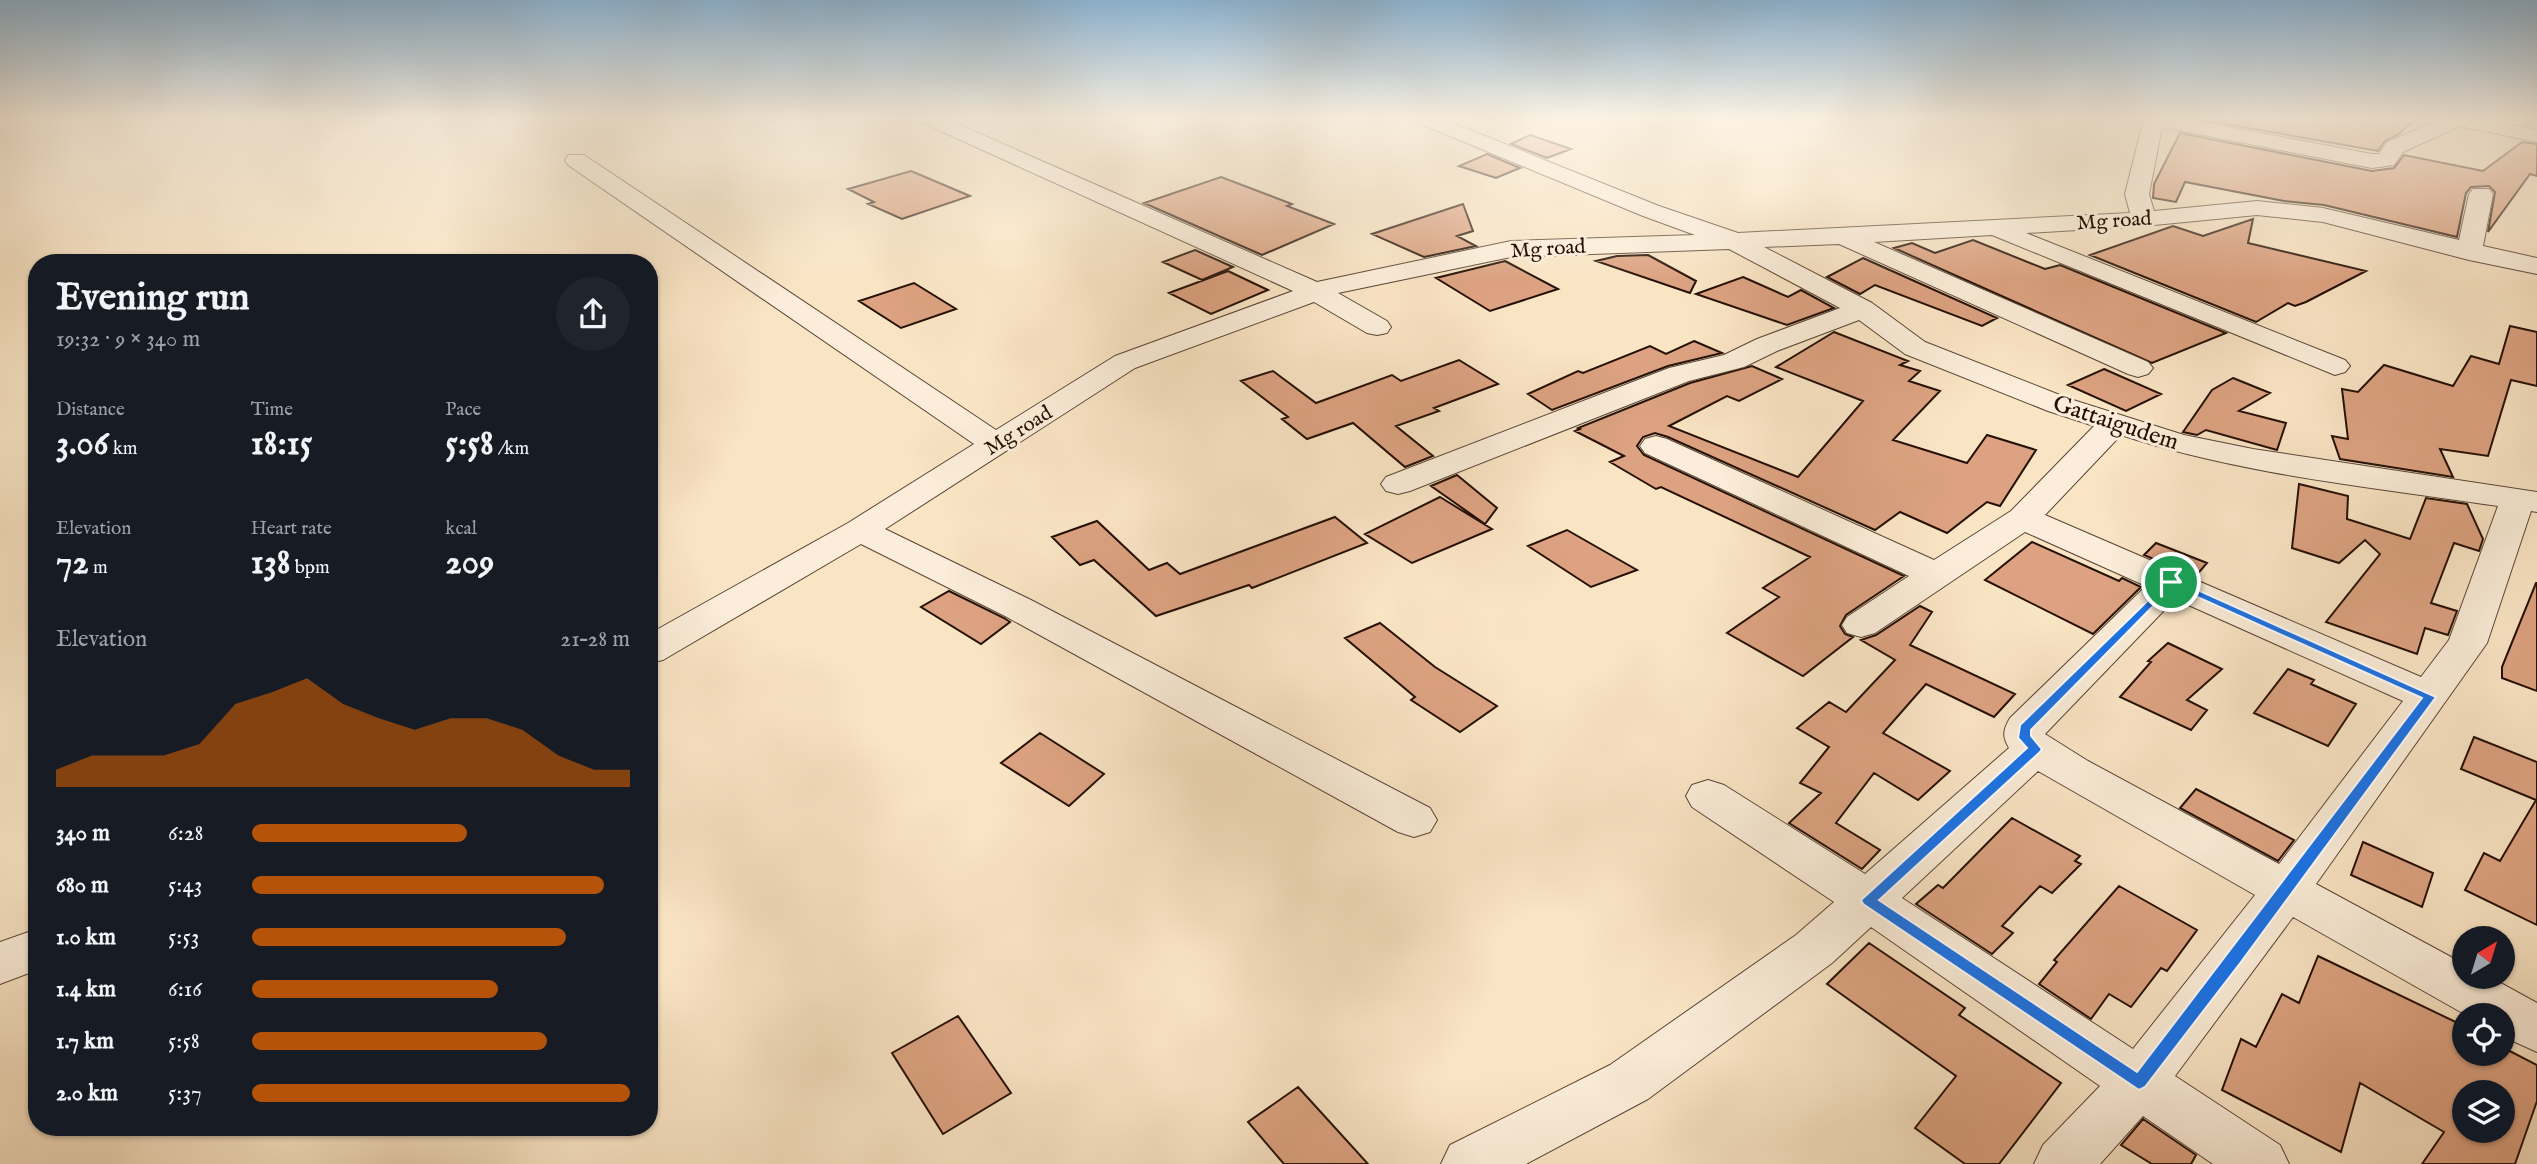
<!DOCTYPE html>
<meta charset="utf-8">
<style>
body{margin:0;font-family:"IM FELL English",serif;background:#20242c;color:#f1f3f6;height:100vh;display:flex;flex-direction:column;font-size:26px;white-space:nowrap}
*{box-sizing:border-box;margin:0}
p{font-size:23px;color:#9ea1a6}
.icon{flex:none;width:38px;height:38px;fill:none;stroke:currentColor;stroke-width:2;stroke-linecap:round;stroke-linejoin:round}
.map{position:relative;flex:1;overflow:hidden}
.drawer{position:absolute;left:28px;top:254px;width:630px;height:882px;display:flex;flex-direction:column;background:#171b24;border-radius:28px;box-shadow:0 2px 5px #0004}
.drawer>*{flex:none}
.needle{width:46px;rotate:38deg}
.controls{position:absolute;left:2452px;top:926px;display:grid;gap:14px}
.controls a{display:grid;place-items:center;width:63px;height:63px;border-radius:50%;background:#171b24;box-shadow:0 2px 5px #0004;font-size:35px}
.pin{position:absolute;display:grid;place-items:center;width:60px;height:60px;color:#fff;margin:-30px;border:4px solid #fff;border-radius:50%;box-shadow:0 2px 7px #0007}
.round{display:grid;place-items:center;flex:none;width:74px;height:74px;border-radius:37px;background:#20242c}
.headline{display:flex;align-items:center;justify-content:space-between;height:119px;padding:0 28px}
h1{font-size:38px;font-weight:800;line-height:52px}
.metrics{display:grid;grid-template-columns:repeat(3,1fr);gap:10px;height:119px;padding:7px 28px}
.metrics div{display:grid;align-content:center}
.metrics b{font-size:35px;font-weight:800}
.metrics small{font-size:19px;font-weight:400}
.metrics p{font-size:19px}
.chart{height:196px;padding:14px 28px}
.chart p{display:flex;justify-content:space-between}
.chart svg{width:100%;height:126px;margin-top:7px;fill:#b45309;opacity:.7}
ul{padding:0 28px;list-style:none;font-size:23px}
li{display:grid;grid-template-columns:112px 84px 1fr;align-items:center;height:52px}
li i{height:18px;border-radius:9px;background:#b45309}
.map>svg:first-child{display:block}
</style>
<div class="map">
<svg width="2537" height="1164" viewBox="0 0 2537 1164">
<rect width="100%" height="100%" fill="#f9e4c4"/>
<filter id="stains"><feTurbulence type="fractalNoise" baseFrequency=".00286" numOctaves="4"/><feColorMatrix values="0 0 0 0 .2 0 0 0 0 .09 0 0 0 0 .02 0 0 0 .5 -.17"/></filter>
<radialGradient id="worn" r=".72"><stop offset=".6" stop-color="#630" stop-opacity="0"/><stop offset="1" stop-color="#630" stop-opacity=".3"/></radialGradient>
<path fill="#dca281" stroke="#251005" stroke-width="2" fill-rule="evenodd" d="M2192,118H2417L2399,134L2385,141L2378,151Z
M2180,133L2372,171L2394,168L2404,155L2483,171L2522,142L2537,144V176L2530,174L2488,232L2495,192L2489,186L2471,187L2466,193L2457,237L2324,205L2284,201L2185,182L2176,202L2153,198L2154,184Z
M1530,135L1571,149L1547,158L1511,144Z
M1487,154L1520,168L1496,178L1459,166Z
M911,171L970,196L902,219L868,204L874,202L848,189Z
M1221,177L1292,204L1287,206L1334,224L1262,255L1144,203Z
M1463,204L1473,231L1457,236L1476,246L1424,257L1372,234Z
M2253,219L2248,243L2366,271L2306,302L2295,306L2288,303L2256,322L2090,255L2173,226L2203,236Z
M1973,240L2045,269L2060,265L2226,333L2152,363L1894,248L1912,243L1935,253Z
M1195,250L1233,267L1202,280L1163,262Z
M1648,255L1696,281L1690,293L1596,261L1617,256Z
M1863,258L1997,318L1982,326L1875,285L1860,294L1827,277Z
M1505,261L1558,289L1490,311L1436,278Z
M1228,271L1268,290L1211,314L1169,293Z
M1743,277L1788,297L1801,290L1834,308L1787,325L1696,294Z
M914,283L956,309L901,328L859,301Z
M2510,326L2537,332V386L2511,380L2488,456L2440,449L2453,477L2340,459L2332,436L2348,439L2342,389L2358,392L2384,365L2453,386L2471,356L2499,364Z
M1834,332L1908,361L1900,365L1920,371L1909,381L1940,391L1893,440L1967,463L1987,435L2036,450L2000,506L1987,502L1947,533L1900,512L1875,530L1668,437L1655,433L1643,437L1637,446L1644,455L1904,576L1846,615L1840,626L1845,634L1853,637L1803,676L1727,633L1779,597L1763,588L1810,557L1661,487L1656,489L1610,462L1624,456L1575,431L1580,429L1578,428L1690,383L1752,366L1782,379L1739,401L1727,396L1669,426L1798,477L1863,401L1776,367Z
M1694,341L1722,353L1668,366L1552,410L1528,394L1578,371L1583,373L1650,346L1666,354Z
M1459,360L1498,384L1434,408L1439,411L1396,426L1433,456L1405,467L1353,423L1307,439L1282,419L1288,417L1241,381L1273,371L1316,403L1392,375L1401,381Z
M2104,369L2161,394L2126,411L2068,385Z
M2233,378L2270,393L2239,411L2286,423L2277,450L2206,430L2197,435L2183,432L2212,390Z
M1457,475L1497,508L1485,524L1431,486Z
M2299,484L2348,496L2347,519L2410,539L2426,498L2467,504L2483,539L2479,551L2454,543L2431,603L2457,611L2448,635L2425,628L2417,654L2326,622L2380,554L2365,540L2339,563L2292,548Z
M1440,497L1492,529L1412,563L1365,534Z
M1335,517L1367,543L1252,588L1249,585L1156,616L1094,560L1080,565L1052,537L1097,521L1149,570L1167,563L1180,574Z
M1567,530L1637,570L1591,587L1528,546Z
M2032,542L2119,581L2122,578L2141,587L2093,634L1985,580Z
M2156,543L2207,563L2195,577L2144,555Z
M2536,583H2537V691L2502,678V667Z
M949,591L1004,618L1010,622L981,644L921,607Z
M1920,606L1932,612L1910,645L2015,694L1994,717L1926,684L1883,733L1950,771L1918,800L1874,773L1836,823L1880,850L1862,869L1789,823L1821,793L1800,783L1829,747L1797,728L1829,702L1846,712L1895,660L1861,640L1876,635Z
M1380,623L1435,667L1497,706L1460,732L1411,700L1415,697L1345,638Z
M2168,643L2222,669L2187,700L2207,710L2191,730L2120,697L2151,662L2148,661Z
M2288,669L2314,680L2311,684L2356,704L2328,746L2254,713Z
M1040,733L1104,774L1069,806L1001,763Z
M2474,737L2537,762V925L2465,890L2484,853L2500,861L2536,800L2461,769Z
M2196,789L2294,840L2278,861L2180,808Z
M2012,818L2080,856L2075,861L2081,864L2052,893L2040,886L2002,926L2013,933L1992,954L1916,904L1938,885L1943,888Z
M2363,842L2433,873L2422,907L2351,875Z
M2119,886L2197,930L2167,971L2161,968L2131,1007L2109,994L2091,1019L2039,984L2057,962L2054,960Z
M1869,943L1965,1008L1959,1015L2061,1083L1999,1164H1965L1915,1128L1956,1076L1827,984Z
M2318,956L2464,1026V1054H2502V1047L2537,1065V1101L2515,1164H2422L2444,1132L2360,1083L2341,1152L2222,1090L2241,1039L2256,1047L2282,994L2299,1003ZM2464,1092H2502V1130H2464Z
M958,1016L1011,1093L943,1134L892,1053Z
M1298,1087L1368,1164H1284L1248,1122Z
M2143,1119L2196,1155L2191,1164H2152L2121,1145Z"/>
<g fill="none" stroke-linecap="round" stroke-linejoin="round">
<g stroke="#5a4535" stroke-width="2">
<path id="minor" d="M754,118H776L773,122H757Z
M918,118H944L1317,282L1511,241L1695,235L1643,216L1416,122L1413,118H1440L1659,206L1738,233L2130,213L2125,194L2144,118H2180L2372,154H2379L2387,142L2444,118H2481L2537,130V142L2460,126L2403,152L2394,165L2372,168L2162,127L2149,194L2154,211L2257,201L2323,208L2459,240L2469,194L2473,189H2489L2493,194L2483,246L2537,258V274L2469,260L2323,222L2257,215L2144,226L2026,233L2345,360L2350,366L2345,372L2335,375L1992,235L1874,242L2148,362L2153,368L2148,374L2138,377L2128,374L1839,244L1764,247L1872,303L1925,342L2070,399L2184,435L2253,449L2537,492V512L2531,511L2487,643L2316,884L2464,964V976H2488L2537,1003V1052L2502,1036V1015H2466L2293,917L2175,1076L2280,1145L2289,1164H2213L2143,1116L2100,1164H2034L2043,1145L2100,1086L1871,927L1832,963L1648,1099L1526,1164H1441L1450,1145L1610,1065L1796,935L1834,902L1692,807L1686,796L1692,785L1708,780L1724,785L1865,874L2009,748C2002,736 2003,730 2010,718L2146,586L2025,532L1875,633L1861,637L1847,633L1842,625L1847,617L1909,576L1645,453L1640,446L1645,439L1656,436L1667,439L1934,560L2011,511L2094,426L2048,411L1905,354L1859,320L1777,351L1744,367L1689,381L1410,491L1398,494L1386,491L1381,484L1386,477L1669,368L1724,355L1757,339L1840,308L1729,249L1511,257L1338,293L1387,321L1391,327L1387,333L1377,335L1367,333L1314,302L1135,368L885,529L1031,600L1430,808L1437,820L1430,832L1414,837L1398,832L1005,616L861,544L663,660L649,663V634L848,523L974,444L568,165L565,160L568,155H584L996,430L1115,356L1293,291L921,122ZM2121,435C2243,475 2372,487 2498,506L2449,640L2421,677L2045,515ZM2175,599L2403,701L2279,864L2088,761L2045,734ZM2038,771L2255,895L2133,1049L1902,898Z
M37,929V970L0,984V942Z"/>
</g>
<use href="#minor" fill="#fbedd9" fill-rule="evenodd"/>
</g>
<linearGradient id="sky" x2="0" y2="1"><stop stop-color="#8db7d8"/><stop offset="0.42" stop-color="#fcf3e4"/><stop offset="1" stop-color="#fcf3e4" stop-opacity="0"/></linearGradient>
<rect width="2537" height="281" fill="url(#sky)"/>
<path fill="#1a73e8" stroke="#fff" stroke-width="2" fill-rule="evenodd" d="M2171,578L2436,697L2241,962L2145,1087L2139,1090L1863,904L1861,900L2027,748L2018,738L2020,725ZM2173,586L2422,698L2137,1072L1879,900L2040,752L2042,749L2031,736V730Z"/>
<g text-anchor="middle" stroke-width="6" stroke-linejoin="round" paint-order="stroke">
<g font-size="21" fill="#251005" stroke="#fbedd9">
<text transform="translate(2114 220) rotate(-4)" y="7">Mg road</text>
<text transform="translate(1548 248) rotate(-4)" y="7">Mg road</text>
<text transform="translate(1018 430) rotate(-32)" y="7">Mg road</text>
</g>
<g font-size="24" fill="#251005" stroke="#fbedd9">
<text transform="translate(2116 422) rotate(18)" y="8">Gattaigudem</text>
</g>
</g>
<rect width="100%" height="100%" filter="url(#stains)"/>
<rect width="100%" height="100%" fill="url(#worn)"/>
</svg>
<div class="controls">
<a><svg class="needle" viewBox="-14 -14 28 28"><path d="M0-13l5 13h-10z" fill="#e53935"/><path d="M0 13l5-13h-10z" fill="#9ea1a6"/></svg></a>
<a><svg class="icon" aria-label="locate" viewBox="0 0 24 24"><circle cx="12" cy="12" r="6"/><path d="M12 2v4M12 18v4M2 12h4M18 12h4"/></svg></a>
<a><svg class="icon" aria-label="layers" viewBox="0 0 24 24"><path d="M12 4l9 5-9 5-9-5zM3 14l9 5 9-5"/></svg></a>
</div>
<div class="pin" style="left:2171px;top:582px;background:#1e9e55"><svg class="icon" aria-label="arrive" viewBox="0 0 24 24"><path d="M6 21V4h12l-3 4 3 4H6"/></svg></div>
<section class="drawer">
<div class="headline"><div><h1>Evening run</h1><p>19:32 · 9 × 340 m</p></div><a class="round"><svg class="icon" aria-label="share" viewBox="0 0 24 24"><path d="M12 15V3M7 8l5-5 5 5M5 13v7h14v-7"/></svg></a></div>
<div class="metrics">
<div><p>Distance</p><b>3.06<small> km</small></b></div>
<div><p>Time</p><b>18:15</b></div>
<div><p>Pace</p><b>5:58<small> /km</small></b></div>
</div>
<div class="metrics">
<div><p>Elevation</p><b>72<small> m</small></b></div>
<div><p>Heart rate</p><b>138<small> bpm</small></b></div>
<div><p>kcal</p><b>209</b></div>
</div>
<div class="chart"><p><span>Elevation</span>21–28 m</p>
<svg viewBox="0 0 160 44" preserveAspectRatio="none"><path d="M0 44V38L10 33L20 33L30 33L40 29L50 15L60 11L70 6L80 15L90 20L100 24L110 20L120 20L130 24L140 33L150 38L160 38V44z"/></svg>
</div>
<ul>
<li><b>340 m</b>6:28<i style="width:57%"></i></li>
<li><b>680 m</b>5:43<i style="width:93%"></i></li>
<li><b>1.0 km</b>5:53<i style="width:83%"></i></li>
<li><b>1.4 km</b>6:16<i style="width:65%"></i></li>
<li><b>1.7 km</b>5:58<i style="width:78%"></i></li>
<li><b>2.0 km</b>5:37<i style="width:100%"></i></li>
</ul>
</section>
</div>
